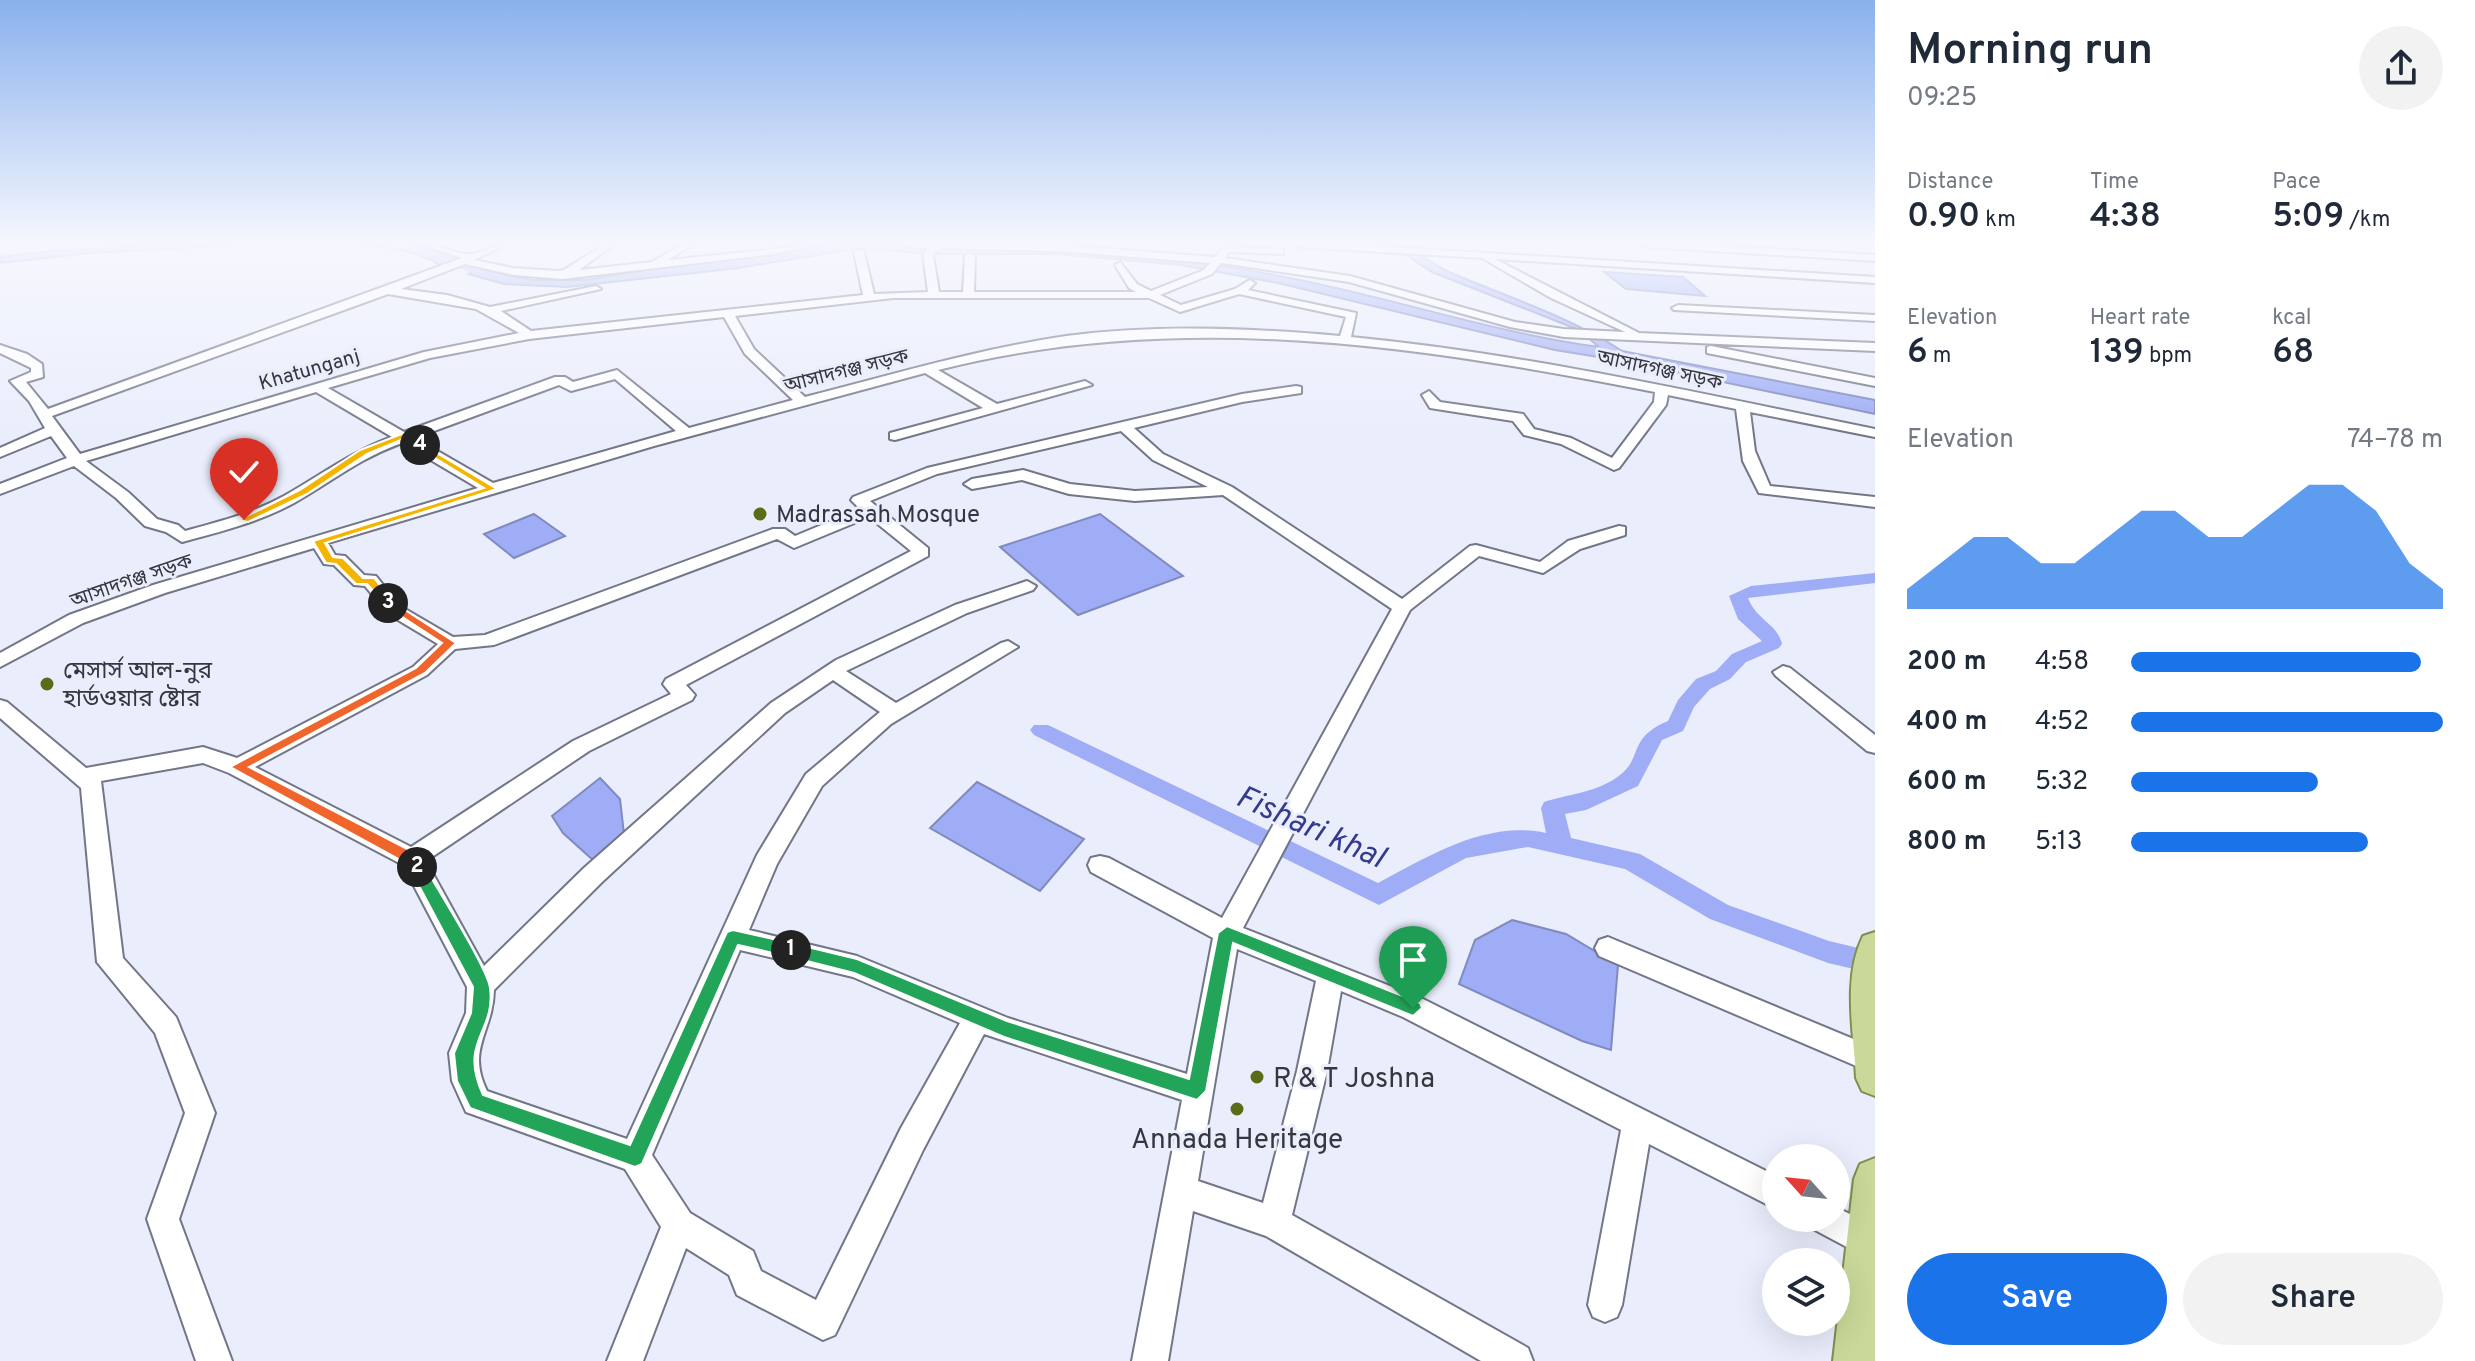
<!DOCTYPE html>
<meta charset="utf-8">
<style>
body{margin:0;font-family:Overpass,"Noto Sans Bengali",sans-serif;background:#f2f2f3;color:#1f2937;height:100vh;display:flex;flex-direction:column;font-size:30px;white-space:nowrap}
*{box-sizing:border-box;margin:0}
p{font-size:26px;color:#747a83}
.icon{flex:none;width:44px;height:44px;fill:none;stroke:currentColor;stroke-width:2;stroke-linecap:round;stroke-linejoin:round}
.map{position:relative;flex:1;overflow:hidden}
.panel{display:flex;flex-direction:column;background:#fff;width:600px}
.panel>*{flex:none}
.needle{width:52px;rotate:297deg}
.tools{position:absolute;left:1762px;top:1144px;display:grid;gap:16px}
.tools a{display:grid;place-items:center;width:88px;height:88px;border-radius:50%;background:#fff;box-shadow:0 8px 32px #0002;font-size:40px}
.pin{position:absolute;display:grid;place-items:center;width:68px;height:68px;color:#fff;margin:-82px -34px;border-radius:50% 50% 50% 0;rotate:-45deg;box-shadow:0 0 8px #0007}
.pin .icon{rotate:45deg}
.km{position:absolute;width:40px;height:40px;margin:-20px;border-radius:50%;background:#222;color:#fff;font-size:22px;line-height:40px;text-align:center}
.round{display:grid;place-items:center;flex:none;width:84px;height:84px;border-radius:42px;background:#f2f2f3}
.headline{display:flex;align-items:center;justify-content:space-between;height:136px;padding:0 32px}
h1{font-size:44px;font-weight:600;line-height:60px}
.figures{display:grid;grid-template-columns:repeat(3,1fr);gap:12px;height:136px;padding:8px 32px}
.figures div{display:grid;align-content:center}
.figures b{font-size:34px;font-weight:600}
.figures small{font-size:22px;font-weight:400}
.figures p{font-size:22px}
.chart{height:224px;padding:16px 32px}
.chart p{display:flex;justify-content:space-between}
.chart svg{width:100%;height:144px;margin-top:8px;fill:#1a73e8;opacity:.7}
.cta{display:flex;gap:16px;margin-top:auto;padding:16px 32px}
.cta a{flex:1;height:92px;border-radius:48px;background:#1a73e8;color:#fff;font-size:32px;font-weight:600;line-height:92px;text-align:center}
.cta a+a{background:#f2f2f3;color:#1f2937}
ul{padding:0 32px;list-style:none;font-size:26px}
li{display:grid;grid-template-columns:128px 96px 1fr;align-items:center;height:60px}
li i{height:20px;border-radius:10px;background:#1a73e8}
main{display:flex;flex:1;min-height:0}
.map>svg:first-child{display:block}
</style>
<main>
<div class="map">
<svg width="1875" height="1361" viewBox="0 0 1875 1361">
<rect width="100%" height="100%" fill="#eaeefc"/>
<path fill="#9eadf5" stroke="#7f8abe" stroke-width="2" d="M189,244H262L90,253L0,263V257L58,250Z
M331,244H411L460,258L440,265C407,245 368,246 331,244Z
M823,244C973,244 1127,246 1275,275C1384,295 1489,332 1599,347L1579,330L1432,272L1389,244C1411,244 1429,263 1449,272C1507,297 1569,316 1622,351L1875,400V414L1623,361L1555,350L1278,283L1181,265L1057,254H935L859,248L739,268L567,287L504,284L468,274L481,269L532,280H586L688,263L749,258Z
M1604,272L1683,277L1705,296L1626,289Z
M534,514L565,536L514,558L484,534Z
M1100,514L1183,576L1078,615L1000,547Z
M600,778L620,799L624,834L595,862L563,833L552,816Z
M977,782L1084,839L1040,891L930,828Z
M1512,920L1566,934L1618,965L1611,1050L1582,1041L1459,984L1475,940Z"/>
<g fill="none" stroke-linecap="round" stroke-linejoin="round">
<path fill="#9eadf5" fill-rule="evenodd" d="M437,254L480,269L481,271L476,274L433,259Z
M1875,573V583L1748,598C1757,621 1777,623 1782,644L1779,648L1746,662L1730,679L1710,689L1694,707L1683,731L1662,740L1638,786L1586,810L1565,814L1571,838L1640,854L1728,905L1829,941L1875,952V974L1828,963L1710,919L1625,869L1528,847L1466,858L1379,905L1034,735L1030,730L1034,725H1048L1378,883C1429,856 1486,820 1546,833L1541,808L1544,802C1569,794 1599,792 1620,775C1643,758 1627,738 1668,721L1678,700L1696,679L1716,671L1732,654L1762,641L1738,619L1729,596L1751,586Z"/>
<g stroke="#727686" stroke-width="4">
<path id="minor" d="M420,244C438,243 453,254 470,254C482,253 493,244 507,244L474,260L513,268L558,271L564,270L605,244L612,246L579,270L652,262L682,244H693L668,260L821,244L774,254L563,279L513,275L465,264L401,289L447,295L490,307L596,286L601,289L501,311L531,331L863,295L854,252L859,249L864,252L874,294L928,292L923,254L929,248L908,247L903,244L1058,245L1215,257L1226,246L1273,249L1272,244H1282L1283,254L1229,252L1225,258L1350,276L1515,322L1564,329L1625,332L1551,298L1482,258L1299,247L1294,244H1341L1875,277V283L1495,259L1639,333L1875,343V351L1564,337L1510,327L1349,282L1221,263L1212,274L1160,295L1181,305L1235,289L1250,280L1255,283L1248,290L1356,313L1351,337C1529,354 1701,394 1875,429V437L1750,412L1755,451L1770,486L1875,497V507L1759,493L1743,461L1736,409L1668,395L1666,405L1619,468L1614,470L1561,444L1524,435L1513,421L1430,408L1422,395L1429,391L1440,402L1523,414L1534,429L1571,438L1612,458L1654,402L1655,392C1415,345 1179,309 938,370L997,404L1085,381L1092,385L895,440L890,439V433L983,408L925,373L654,446L328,543L335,555L345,556L364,575L376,576L400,606L453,637L485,635L773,529H785L795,536L860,509L851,500L853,497L927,468L1242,394L1296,386L1301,387V393L1242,402L1134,428L1163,454L1232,487L1402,599L1470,546L1476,545L1540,562L1568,541L1619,526L1625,527V535L1580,549L1543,573L1479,556L1410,610L1243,928L1423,999L1776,1176V1209L1649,1144L1622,1305L1617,1317L1605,1322L1593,1317L1588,1305L1621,1130L1403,1017L1341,991L1327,1071L1292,1215L1528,1348L1533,1361H1481L1266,1236L1193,1211L1168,1361H1132L1182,1100L984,1034L923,1150L835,1335L823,1340L737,1295L729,1275L686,1248L643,1361H607L661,1227L625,1169L466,1112L452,1081L449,1053L466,1013L467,987L403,865L229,773L203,763L101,781L123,958L176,1017L215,1113L179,1219L232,1361H196L147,1219L185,1113L155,1033L97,962L81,788L0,718V700L7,702L86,768L203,747L237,758L413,667L438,644L388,614L365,586L354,585L334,565L324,564L314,548L165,593L83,623L0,667V653L69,615L153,585L478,488L402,443C358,459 333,481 294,503C259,522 220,532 182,542L166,532L145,526L116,498L74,466L0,494V484L67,458L51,436L0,457V448L45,428L29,401L10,381L31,372V368L0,353V345L27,354L42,364L43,377L26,382L48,409L462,258ZM940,248L1058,251L1210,263L1204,270L1151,291L1137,284L1120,262L1115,265L1129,288L1136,292H974L975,256L970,253L965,256L963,292H939L933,255ZM388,294L476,309L519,333L424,352L80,454L52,416ZM1239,294L1346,317L1340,336C1250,328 1156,324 1066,336C978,349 892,375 805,397L754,349L735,316L893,298H1149L1180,312ZM724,317L745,354L793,400L689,428L617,370L573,382L565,377H555L404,432L328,388L430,358L529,339ZM615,379L676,431L493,483L415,438L559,385L571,391ZM316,392L392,437C351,452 321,475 284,496C253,513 219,522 185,531L178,525L157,519L128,492L86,461ZM1121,431L1153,460L1208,487L1135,491L1070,484L1023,470L972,479L964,484L972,489L1022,480L1069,494L1135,501L1223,495L1392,609L1222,918L1109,858L1100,856L1091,858L1088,865L1091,872L1213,938L1187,1074L1008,1018L857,956L749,930L777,864L822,786L891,724L1018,647L1008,641L1001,643L896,703L846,671L967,613L1033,590L1036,586L1027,581L955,605L836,660L771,703L584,868L484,966L426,861L589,751L692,700L695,695L686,685L928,556V548L870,501L937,474ZM869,517L911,551L666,679L663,684L671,694L573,741L411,847L255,767L427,675L455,649L494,645L777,539L794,548ZM833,680L880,712L806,774L757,855L627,1139L487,1091C466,1048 493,1033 494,990L602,882L785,713ZM1237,949L1316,981L1297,1071L1263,1203L1198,1181ZM740,950L853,977L960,1023L901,1128L816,1300L761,1271L753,1251L690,1213L652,1155Z
M1642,244H1689L1875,255V261L1647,247Z
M1678,305L1875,315V321L1674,310L1672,308Z
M1711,346L1875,378V386L1707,353V347Z
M1783,666L1790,668L1875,735V753L1867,751L1776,676L1773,672Z
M1608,937L1875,1048V1074L1599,956L1595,948L1599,940Z
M1836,1207L1875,1227V1262L1813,1229L1808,1218H1836Z"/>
</g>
<g stroke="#7f8f4e" stroke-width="4">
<path id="major" d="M1875,932V1096L1862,1091L1856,1078C1854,1033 1842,978 1863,936Z
M1875,1158V1361H1833L1854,1179L1860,1164Z"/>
</g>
<use href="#minor" fill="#fff" fill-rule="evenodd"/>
<use href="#major" fill="#cad99a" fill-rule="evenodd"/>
</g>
<linearGradient id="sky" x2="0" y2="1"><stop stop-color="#8ab1ed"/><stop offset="0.56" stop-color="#f6f7fe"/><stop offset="1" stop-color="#f6f7fe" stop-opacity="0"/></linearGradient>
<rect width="1875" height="434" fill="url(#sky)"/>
<path fill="#22a559" stroke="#fff" stroke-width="2" d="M1227,926L1420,1003L1422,1008L1413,1016L1233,943L1206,1091L1197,1100L1004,1037L854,973L791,957L783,950L791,943L857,959L1007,1021L1189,1079L1218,933Z"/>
<path fill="#22a559" stroke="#fff" stroke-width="2" d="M417,861L422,862C435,885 488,969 490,988C496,1033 458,1040 483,1095L630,1145L727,932L733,930L791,943L800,950L791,957L738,945L642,1164L635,1167L470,1108L457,1081L454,1053L471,1013L473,987L409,867Z"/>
<path fill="#f0652b" stroke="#fff" stroke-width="2" d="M388,599L456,643L425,673L249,767L417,854L424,867L417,873L406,863L230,767L416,668L442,643L384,605L382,603Z"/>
<path fill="#f5b400" stroke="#fff" stroke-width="2" d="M420,443L497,489L325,543L333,557L343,558L363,578H374L394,603L388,606L367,584H356L336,564L326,563L313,541L484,488L417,447Z"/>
<path fill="#f5b400" stroke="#fff" stroke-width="2" d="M404,433L425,445L417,447L403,439L367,454L307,494L248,522L239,520L300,490L360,450Z"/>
<g fill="#5a6c18" stroke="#eaeefc" stroke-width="3">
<circle cx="760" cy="514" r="8"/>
<circle cx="47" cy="684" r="8"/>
<circle cx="1257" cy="1077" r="8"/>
<circle cx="1237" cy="1109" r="8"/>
</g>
<g text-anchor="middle" stroke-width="6" stroke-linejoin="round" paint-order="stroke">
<g font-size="20" fill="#36373e" stroke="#eaeefc">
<text transform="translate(309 369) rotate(-16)" y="7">Khatunganj</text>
<text transform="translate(1660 369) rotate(12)" y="7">আসাদগঞ্জ সড়ক</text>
<text transform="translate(846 370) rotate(-14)" y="7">আসাদগঞ্জ সড়ক</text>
<text transform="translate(131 580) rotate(-19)" y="7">আসাদগঞ্জ সড়ক</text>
</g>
<g font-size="24" fill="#36373e" stroke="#eaeefc" text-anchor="start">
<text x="776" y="522">Madrassah Mosque</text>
<text x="63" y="678">মেসার্স আল-নুর<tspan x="63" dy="28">হার্ডওয়ার ষ্টোর</tspan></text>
</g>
<g font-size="28" fill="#36373e" stroke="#eaeefc" text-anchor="start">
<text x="1273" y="1087">R &amp; T Joshna</text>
<text x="1237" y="1148" text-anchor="middle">Annada Heritage</text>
</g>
<g font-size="32" font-style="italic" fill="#343a8d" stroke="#eaeefc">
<text transform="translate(1311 826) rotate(24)" y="11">Fishari khal</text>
</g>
</g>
</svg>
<div class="tools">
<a><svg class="needle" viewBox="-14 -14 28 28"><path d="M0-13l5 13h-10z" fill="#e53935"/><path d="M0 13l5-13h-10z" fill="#747a83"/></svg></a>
<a><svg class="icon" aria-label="layers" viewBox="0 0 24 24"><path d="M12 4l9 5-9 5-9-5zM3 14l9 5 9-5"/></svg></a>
</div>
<div class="pin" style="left:1413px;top:1008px;background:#1e9e55"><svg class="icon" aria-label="arrive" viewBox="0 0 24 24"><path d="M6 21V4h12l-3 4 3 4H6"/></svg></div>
<div class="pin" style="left:244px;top:520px;background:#d93025"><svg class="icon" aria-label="check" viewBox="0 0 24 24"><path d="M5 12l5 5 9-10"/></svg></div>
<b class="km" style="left:791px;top:950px">1</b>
<b class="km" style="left:417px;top:867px">2</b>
<b class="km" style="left:388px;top:603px">3</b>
<b class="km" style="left:420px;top:445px">4</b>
</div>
<section class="panel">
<div class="headline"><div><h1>Morning run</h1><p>09:25</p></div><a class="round"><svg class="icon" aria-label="share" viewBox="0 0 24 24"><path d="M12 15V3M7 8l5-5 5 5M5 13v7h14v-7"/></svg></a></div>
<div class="figures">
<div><p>Distance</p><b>0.90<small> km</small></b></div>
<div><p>Time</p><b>4:38</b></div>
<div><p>Pace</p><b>5:09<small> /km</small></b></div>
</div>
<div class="figures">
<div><p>Elevation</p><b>6<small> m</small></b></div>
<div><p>Heart rate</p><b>139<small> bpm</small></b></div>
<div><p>kcal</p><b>68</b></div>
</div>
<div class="chart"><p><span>Elevation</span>74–78 m</p>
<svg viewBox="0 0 160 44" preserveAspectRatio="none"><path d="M0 44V38L10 30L20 22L30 22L40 30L50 30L60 22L70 14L80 14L90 22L100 22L110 14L120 6L130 6L140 14L150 30L160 38V44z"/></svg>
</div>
<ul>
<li><b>200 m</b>4:58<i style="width:93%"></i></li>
<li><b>400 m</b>4:52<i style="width:100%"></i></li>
<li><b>600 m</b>5:32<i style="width:60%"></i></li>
<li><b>800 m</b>5:13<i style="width:76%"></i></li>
</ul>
<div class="cta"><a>Save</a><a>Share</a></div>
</section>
</main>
